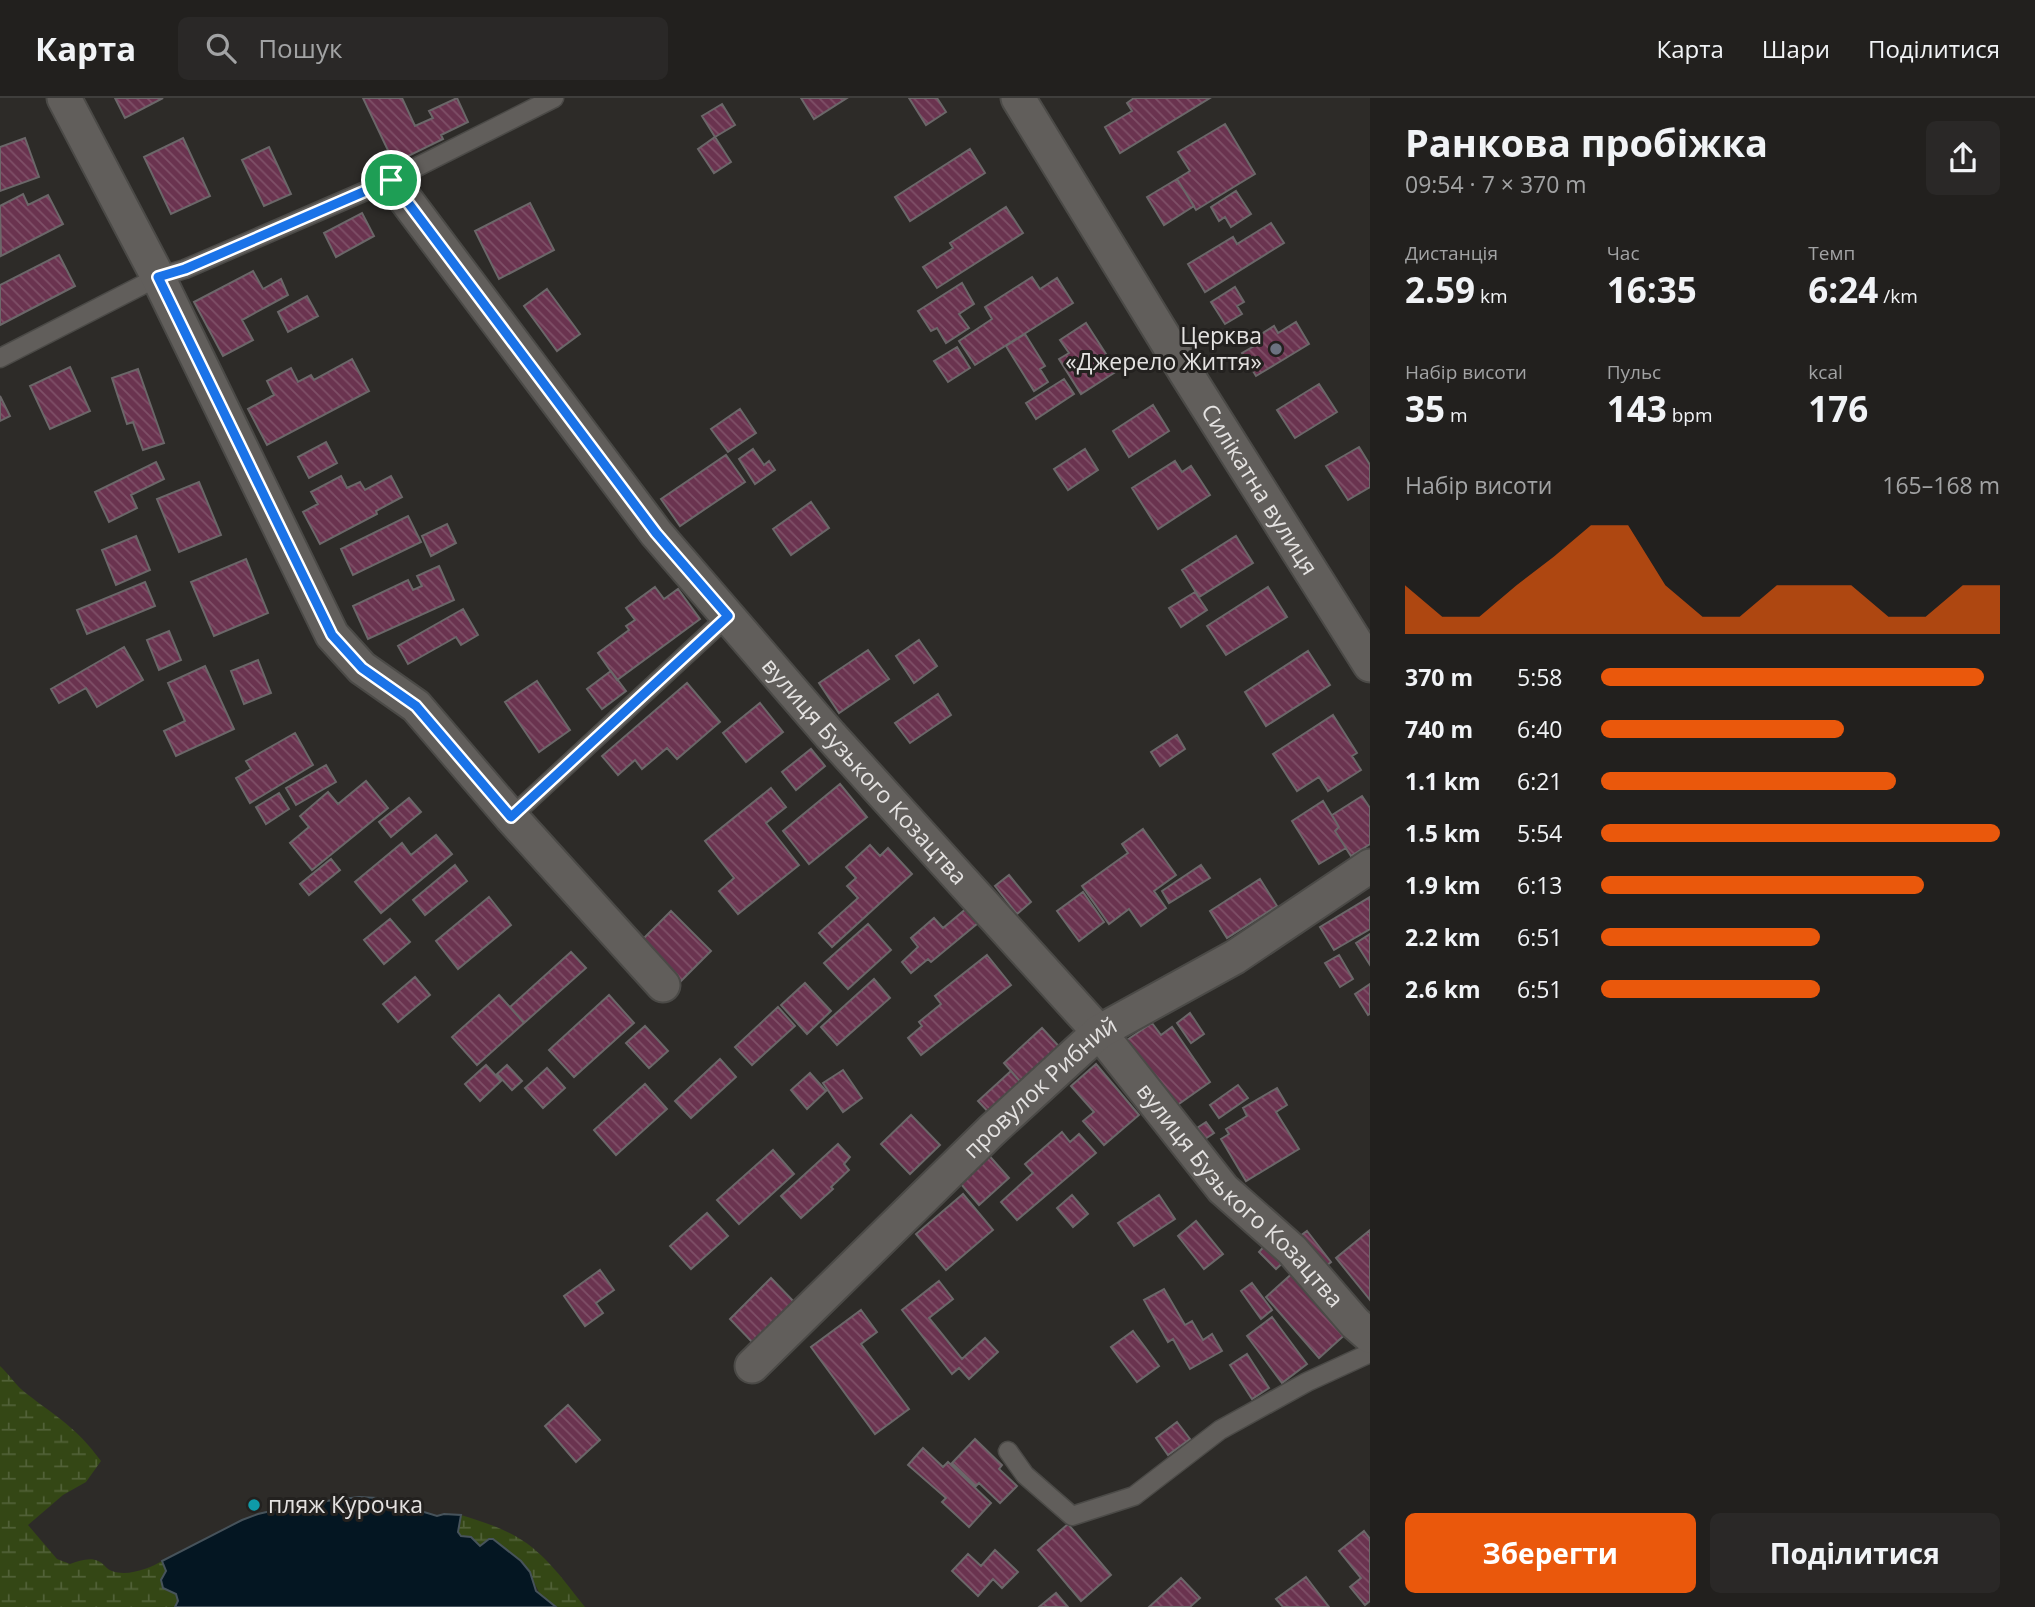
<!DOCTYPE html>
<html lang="uk">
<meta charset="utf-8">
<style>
body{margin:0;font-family:"Open Sans",sans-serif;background:#2a2827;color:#f1f3f6;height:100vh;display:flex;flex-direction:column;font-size:26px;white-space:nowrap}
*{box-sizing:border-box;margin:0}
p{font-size:23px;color:#a2a3a4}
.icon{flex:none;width:38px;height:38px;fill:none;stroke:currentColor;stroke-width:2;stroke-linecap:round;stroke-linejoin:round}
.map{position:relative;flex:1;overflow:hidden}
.details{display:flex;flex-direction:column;background:#22201e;width:665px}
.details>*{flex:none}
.pin{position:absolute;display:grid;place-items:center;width:60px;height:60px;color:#fff;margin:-30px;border:4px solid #fff;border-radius:50%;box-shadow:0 2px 7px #0007}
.round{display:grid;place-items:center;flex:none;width:74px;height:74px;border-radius:10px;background:#2a2827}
.head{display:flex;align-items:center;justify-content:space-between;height:119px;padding:0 35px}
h1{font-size:38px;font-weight:700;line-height:52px}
.stats{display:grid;grid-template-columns:repeat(3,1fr);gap:10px;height:119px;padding:7px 35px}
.stats div{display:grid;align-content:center}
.stats b{font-size:35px;font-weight:700}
.stats small{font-size:19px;font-weight:400}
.stats p{font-size:19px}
.chart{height:196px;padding:14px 35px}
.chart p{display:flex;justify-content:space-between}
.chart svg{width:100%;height:126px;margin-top:7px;fill:#ea580c;opacity:.7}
.cta{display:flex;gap:14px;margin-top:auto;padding:14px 35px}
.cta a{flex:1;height:80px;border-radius:10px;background:#ea580c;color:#fff;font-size:28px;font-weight:700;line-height:80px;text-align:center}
.cta a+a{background:#2a2827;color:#f1f3f6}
ul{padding:0 35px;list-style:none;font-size:23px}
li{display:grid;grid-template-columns:112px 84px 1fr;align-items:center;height:52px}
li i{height:18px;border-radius:9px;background:#ea580c}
header{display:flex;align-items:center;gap:42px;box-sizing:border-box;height:98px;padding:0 35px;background:#22201e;border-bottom:2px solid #3f3e3c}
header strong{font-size:33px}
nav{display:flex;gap:38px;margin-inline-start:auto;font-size:24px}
.search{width:490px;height:63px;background:#2a2827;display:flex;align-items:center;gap:18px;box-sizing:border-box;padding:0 24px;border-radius:10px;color:#a2a3a4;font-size:26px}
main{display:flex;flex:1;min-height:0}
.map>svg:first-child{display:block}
</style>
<header>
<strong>Карта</strong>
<div class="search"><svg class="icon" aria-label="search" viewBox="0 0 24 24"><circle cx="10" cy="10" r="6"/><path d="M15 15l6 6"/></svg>Пошук</div>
<nav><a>Карта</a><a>Шари</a><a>Поділитися</a></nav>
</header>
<main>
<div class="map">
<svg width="1370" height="1509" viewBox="0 0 1370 1509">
<defs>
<pattern id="wetland-marsh" width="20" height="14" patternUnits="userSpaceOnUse" patternTransform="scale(1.75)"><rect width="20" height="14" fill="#344715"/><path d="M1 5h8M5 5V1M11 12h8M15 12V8" fill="none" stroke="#516137"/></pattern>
<pattern id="building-back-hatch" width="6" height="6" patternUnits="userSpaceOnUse" patternTransform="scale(1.75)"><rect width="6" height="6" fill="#6a334f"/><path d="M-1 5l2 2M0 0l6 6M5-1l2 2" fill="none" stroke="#7f5068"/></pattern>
</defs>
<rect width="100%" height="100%" fill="#2d2b28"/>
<path fill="url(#wetland-marsh)" d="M0,1268C9,1276 16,1288 27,1296C58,1320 76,1329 101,1363L86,1384L63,1397L28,1427L57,1461L70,1466C79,1463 90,1459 98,1463C104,1465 107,1472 112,1473C128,1479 150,1470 162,1463L166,1473L161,1482L168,1493L176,1495L178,1503L175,1509H0Z
M461,1417C480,1423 500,1429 517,1439C545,1455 565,1484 585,1509H556L541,1498L526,1469L493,1441L480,1448L471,1439L461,1438L458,1435Z"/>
<path fill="#041622" stroke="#47535b" stroke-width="2" d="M359,1399L378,1400L437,1418L444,1416L461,1417L458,1434L461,1438L471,1439L480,1448L489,1441H493L521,1463L530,1474L536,1493L556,1509H175L178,1503L176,1496L163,1490L161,1482L166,1473L162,1463L242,1422L258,1416L301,1406Z"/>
<path fill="url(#building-back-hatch)" stroke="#6b6769" stroke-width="2" d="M115,0H163L125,20Z
M363,0H402L415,28L433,20L429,13L457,0L468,24L441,37L443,41L394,65Z
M801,0H847L814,21Z
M909,0H937L946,14L926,27Z
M1134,0H1210L1120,55L1105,29L1132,13L1127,5Z
M722,6L735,27L715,39L702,18Z
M1225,26L1255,76L1196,112L1177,81L1190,73L1178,54Z
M715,39L731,64L714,75L698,51Z
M25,40L39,79L0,93V49Z
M183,40L210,98L171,116L144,59Z
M269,49L291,96L264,108L242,62Z
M970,51L985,75L910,123L895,99Z
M1177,81L1194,108L1164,127L1147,99Z
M1236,93L1251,116L1231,129L1225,119L1219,123L1211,109Z
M23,96L28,107L48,97L63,126L1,158L0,108Z
M530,105L554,152L499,181L475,133Z
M1006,109L1023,135L937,190L923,169L953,150L950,145Z
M362,115L374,138L336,159L324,135Z
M1271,125L1284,145L1205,194L1188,166L1233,139L1237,146Z
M59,157L75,188L0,227V187Z
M253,173L263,191L281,181L288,197L242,222L253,242L223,258L194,204Z
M1032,179L1040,191L1057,180L1073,205L975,267L959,243L992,221L985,209Z
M962,185L974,206L959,216L969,230L946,245L937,230L931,233L918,213Z
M1235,189L1244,204L1237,208L1242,216L1225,226L1211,204Z
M547,191L580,236L557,253L524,208Z
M307,198L318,218L288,234L278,214Z
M1296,224L1309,246L1256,278L1242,255L1261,244L1258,238L1274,228L1278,235Z
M1086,225L1117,273L1081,296L1059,261L1069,255L1060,242Z
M1025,236L1045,268L1040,271L1048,284L1034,293L1006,248Z
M957,249L970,270L948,284L934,263Z
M352,261L369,293L267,347L248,311L274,297L267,283L291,270L298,284L311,277L314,282Z
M70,269L90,313L50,331L30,288Z
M138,271L164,345L143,352L133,324L127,326L112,280Z
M1064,281L1074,296L1036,321L1026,305Z
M1319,286L1337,314L1295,340L1277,312Z
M0,298L10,318L0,323Z
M1153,307L1169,333L1129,359L1113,333Z
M740,311L756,335L728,354L711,331Z
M326,344L337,365L309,380L298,359Z
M1359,349L1370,367V389L1348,402L1326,368Z
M753,351L764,367L769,363L775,372L755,386L739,361Z
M1085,351L1098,372L1068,392L1054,371Z
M726,357L745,384L680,428L661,401Z
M1175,363L1182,374L1191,368L1210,397L1158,431L1132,390Z
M156,364L164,381L131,397L137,410L109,424L95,394Z
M341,378L347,390L360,384L365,392L391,378L402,399L376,413L377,416L320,446L303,414L318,406L311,394Z
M199,384L221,437L179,454L157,401Z
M811,404L829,430L791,457L773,431Z
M408,418L421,444L353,477L341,451Z
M447,426L456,445L431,458L422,438Z
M136,438L150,472L116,487L102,452Z
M1236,438L1253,465L1199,499L1182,472Z
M246,461L268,515L214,538L191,484Z
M439,468L454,502L368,541L353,508L408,482L413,492L422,488L417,478Z
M145,484L155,508L87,536L77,512Z
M655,489L664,501L678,491L700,521L617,582L598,555L629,532L626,528L635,522L626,510Z
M1268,489L1287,519L1226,557L1207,528Z
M1195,494L1207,512L1181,529L1169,510Z
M463,511L478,537L461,547L456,539L408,566L398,548Z
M169,533L181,562L159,572L147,542Z
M919,542L937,568L914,585L896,558Z
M124,549L143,582L97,609L86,590L59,605L51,591Z
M868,552L889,581L839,615L819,585Z
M1308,553L1330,587L1266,628L1245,594Z
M258,562L271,595L244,606L231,573Z
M205,568L234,631L176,658L164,633L185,623L168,585Z
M611,573L626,593L602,611L587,591Z
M537,583L570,632L539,654L505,604Z
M687,585L720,624L677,661L667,650L642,671L635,662L618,677L602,658Z
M938,596L951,617L910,645L895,625Z
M760,605L783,634L746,664L723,635Z
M1333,617L1357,655L1352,658L1361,672L1328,693L1319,679L1297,693L1273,656Z
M295,635L313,667L250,705L236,680L251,671L246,663Z
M1177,637L1185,651L1160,668L1151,654Z
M811,651L825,668L796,692L782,674Z
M326,667L336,684L296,707L286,690Z
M366,683L388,710L312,772L290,745L309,729L300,718L328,694L338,706Z
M840,686L867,719L809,766L783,733Z
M771,690L786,709L766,725L799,767L738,816L719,793L734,780L705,743Z
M279,695L289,711L266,726L256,709Z
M1362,698L1370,710V746L1351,758L1335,733L1339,729L1332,717Z
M409,700L421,714L391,739L379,724Z
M1323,703L1339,729L1335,733L1346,750L1319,766L1292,723Z
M1143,731L1176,777L1154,793L1166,810L1141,828L1129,811L1109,826L1082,788L1128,755L1122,746Z
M436,737L452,756L381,815L355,784L402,745L411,757Z
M870,747L880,758L888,750L912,776L832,849L819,835L858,800L847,788L856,780L846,769Z
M331,761L340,772L309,797L300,786Z
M455,767L467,783L425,817L413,802Z
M1201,767L1210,780L1169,805L1162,793Z
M1009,777L1031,804L1017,816L995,788Z
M1260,781L1277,808L1227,840L1210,813Z
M1083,794L1104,824L1079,843L1057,813Z
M489,799L511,827L458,871L436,843Z
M1370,799V831L1334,852L1320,829Z
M967,810L978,825L931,864L928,861L911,875L902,864L918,849L911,840L934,820L943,830Z
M671,813L711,853L680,884L640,844Z
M390,821L410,844L384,866L364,842Z
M868,826L891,852L848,891L824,865Z
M1370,836V867L1356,845Z
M571,854L586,870L524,925L510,909Z
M987,857L1011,887L921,957L908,940L922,928L919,924L941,906L935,898Z
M1339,857L1353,881L1340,889L1325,865Z
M415,879L430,897L398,924L383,906Z
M874,881L890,900L837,947L821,929Z
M805,885L831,913L807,936L781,907Z
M1370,886V916L1368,917L1355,896Z
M499,897L524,925L477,967L452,939Z
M609,897L634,925L574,979L549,952Z
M778,909L795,928L752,967L735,949Z
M1190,915L1204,936L1191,945L1177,925Z
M1152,925L1161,937L1172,929L1210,984L1166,1015L1124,944Z
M645,928L668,953L649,970L626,945Z
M1042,930L1064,954L1025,989L1004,965Z
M720,961L736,979L691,1020L675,1003Z
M1096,966L1139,1017L1104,1047L1083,1023L1094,1014L1071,988Z
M486,967L501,983L480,1003L465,986Z
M507,967L522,983L512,992L497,976Z
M547,970L565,990L543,1010L525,990Z
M843,972L862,1000L843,1014L823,985Z
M1011,973L1023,987L993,1019L978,1003Z
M810,975L826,993L807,1011L791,992Z
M645,986L667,1011L616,1057L594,1032Z
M1238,987L1248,1000L1219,1020L1210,1007Z
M1277,990L1287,1007L1276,1014L1299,1051L1246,1083L1221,1041L1229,1036L1226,1031L1247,1018L1243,1010Z
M911,1017L940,1047L910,1076L881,1046Z
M1206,1024L1214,1035L1196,1047L1188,1036Z
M1062,1034L1070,1044L1079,1036L1096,1055L1017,1122L1001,1104L1033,1075L1025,1066Z
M838,1046L850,1059L844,1066L849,1072L831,1089L833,1091L801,1120L781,1098Z
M773,1052L794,1076L739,1126L717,1102Z
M985,1053L1009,1080L979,1107L955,1079Z
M963,1096L993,1132L946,1172L916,1136Z
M1072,1097L1088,1116L1073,1129L1057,1110Z
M1159,1097L1175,1121L1134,1148L1118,1125Z
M707,1115L728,1138L691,1171L670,1148Z
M1196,1123L1223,1156L1204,1171L1178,1138Z
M1370,1132V1202L1336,1160Z
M1307,1133L1331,1164L1316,1176L1292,1144Z
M1269,1143L1287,1161L1276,1171L1259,1154Z
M600,1172L614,1192L596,1205L603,1215L585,1228L564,1198Z
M1296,1172L1349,1233L1319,1260L1266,1199Z
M771,1180L797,1207L755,1247L730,1221Z
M939,1183L953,1201L929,1220L962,1261L985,1240L998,1254L969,1281L959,1270L952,1276L902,1212Z
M1252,1185L1272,1212L1261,1221L1241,1193Z
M1164,1191L1185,1227L1192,1223L1203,1242L1212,1236L1222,1253L1190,1271L1173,1241L1168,1244L1144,1202Z
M861,1212L877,1234L861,1246L909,1311L875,1336L811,1249Z
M1272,1219L1307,1266L1282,1285L1247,1238Z
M1133,1233L1159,1268L1137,1284L1111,1249Z
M1247,1256L1269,1290L1252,1301L1230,1267Z
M568,1307L600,1342L576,1364L545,1328Z
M1177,1324L1190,1341L1168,1357L1156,1340Z
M975,1341L1002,1367L999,1371L1017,1388L1000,1405L979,1385L976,1388L952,1365Z
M923,1350L943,1369L948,1364L991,1405L969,1429L942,1404L946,1400L908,1367Z
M1068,1426L1111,1477L1081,1503L1038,1452Z
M1364,1433L1370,1441V1503L1365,1507L1350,1489L1361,1480L1339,1453Z
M995,1452L1018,1474L1002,1490L993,1481L978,1498L952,1473L968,1456L981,1468Z
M1306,1479L1329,1509H1283L1276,1501Z
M1181,1480L1200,1500L1190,1509H1149Z
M1056,1495L1068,1509H1039Z"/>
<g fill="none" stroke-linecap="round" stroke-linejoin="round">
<g stroke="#4b4a47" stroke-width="21">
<path id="service" d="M0,260L158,179L185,171L391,82L554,0
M511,719L728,518
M1008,1353L1025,1377L1072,1418L1134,1398L1220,1332L1307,1284L1370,1255"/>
</g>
<g stroke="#4b4a47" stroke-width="37">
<g id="minor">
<path d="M64,0L158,179L332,537L362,570L416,608L511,719L663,887"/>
<path id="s1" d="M1018,0L1186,275L1370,567"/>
<path id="s2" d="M391,82L656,435L830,637L1099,934L1223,1091L1292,1152L1355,1225L1370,1238"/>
<path id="s3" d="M752,1268L991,1033L1099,934L1235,859L1370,768"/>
</g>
</g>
<use href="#service" stroke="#615e5b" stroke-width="18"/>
<use href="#minor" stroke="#615e5b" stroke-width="33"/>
</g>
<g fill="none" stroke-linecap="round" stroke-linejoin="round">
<g stroke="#fff" stroke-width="14">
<path id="route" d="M391,82L656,435L728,518L511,719L416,608L362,570L332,537L158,179L185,171Z"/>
</g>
<use href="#route" stroke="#1a73e8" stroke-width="9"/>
</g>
<circle fill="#6b7280" stroke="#23211f" stroke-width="2.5" cx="1276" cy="251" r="7"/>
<circle fill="#0f9aa8" stroke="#23211f" stroke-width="2.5" cx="254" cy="1407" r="7"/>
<g text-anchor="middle" stroke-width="6" stroke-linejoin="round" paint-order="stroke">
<g font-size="23" fill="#e4e2e1" stroke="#23211f" text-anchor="end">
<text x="1262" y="246">Церква<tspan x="1262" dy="26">«Джерело Життя»</tspan></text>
<text x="268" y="1415" text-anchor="start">пляж Курочка</text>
</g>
<g font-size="23" fill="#e4e2e1" stroke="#23211f">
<text dy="8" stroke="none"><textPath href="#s1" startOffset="460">Силікатна вулиця</textPath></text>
<text dy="8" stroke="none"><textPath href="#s2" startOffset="758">вулиця Бузького Козацтва</textPath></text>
<text dy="8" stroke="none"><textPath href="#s3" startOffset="401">провулок Рибний</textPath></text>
<text dy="8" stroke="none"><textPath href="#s2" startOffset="1325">вулиця Бузького Козацтва</textPath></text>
</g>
</g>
</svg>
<div class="pin" style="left:391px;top:82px;background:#1e9e55"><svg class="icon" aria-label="arrive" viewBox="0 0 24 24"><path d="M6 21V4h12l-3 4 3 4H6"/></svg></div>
</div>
<section class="details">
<div class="head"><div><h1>Ранкова пробіжка</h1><p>09:54 · 7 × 370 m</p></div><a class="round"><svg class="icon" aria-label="share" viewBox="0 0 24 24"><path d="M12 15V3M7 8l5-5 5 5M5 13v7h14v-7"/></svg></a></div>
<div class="stats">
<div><p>Дистанція</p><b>2.59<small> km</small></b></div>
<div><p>Час</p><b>16:35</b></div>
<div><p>Темп</p><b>6:24<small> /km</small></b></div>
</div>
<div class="stats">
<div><p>Набір висоти</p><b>35<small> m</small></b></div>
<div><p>Пульс</p><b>143<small> bpm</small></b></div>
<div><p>kcal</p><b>176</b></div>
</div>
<div class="chart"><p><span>Набір висоти</span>165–168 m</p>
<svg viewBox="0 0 160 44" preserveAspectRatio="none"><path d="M0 44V27L10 38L20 38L30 27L40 17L50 6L60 6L70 27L80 38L90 38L100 27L110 27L120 27L130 38L140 38L150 27L160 27V44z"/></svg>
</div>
<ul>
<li><b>370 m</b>5:58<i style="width:96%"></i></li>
<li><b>740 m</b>6:40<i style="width:61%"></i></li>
<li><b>1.1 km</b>6:21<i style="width:74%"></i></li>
<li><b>1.5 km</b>5:54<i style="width:100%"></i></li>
<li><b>1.9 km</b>6:13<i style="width:81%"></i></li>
<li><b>2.2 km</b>6:51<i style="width:55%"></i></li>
<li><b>2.6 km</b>6:51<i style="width:55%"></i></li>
</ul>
<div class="cta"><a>Зберегти</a><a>Поділитися</a></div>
</section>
</main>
